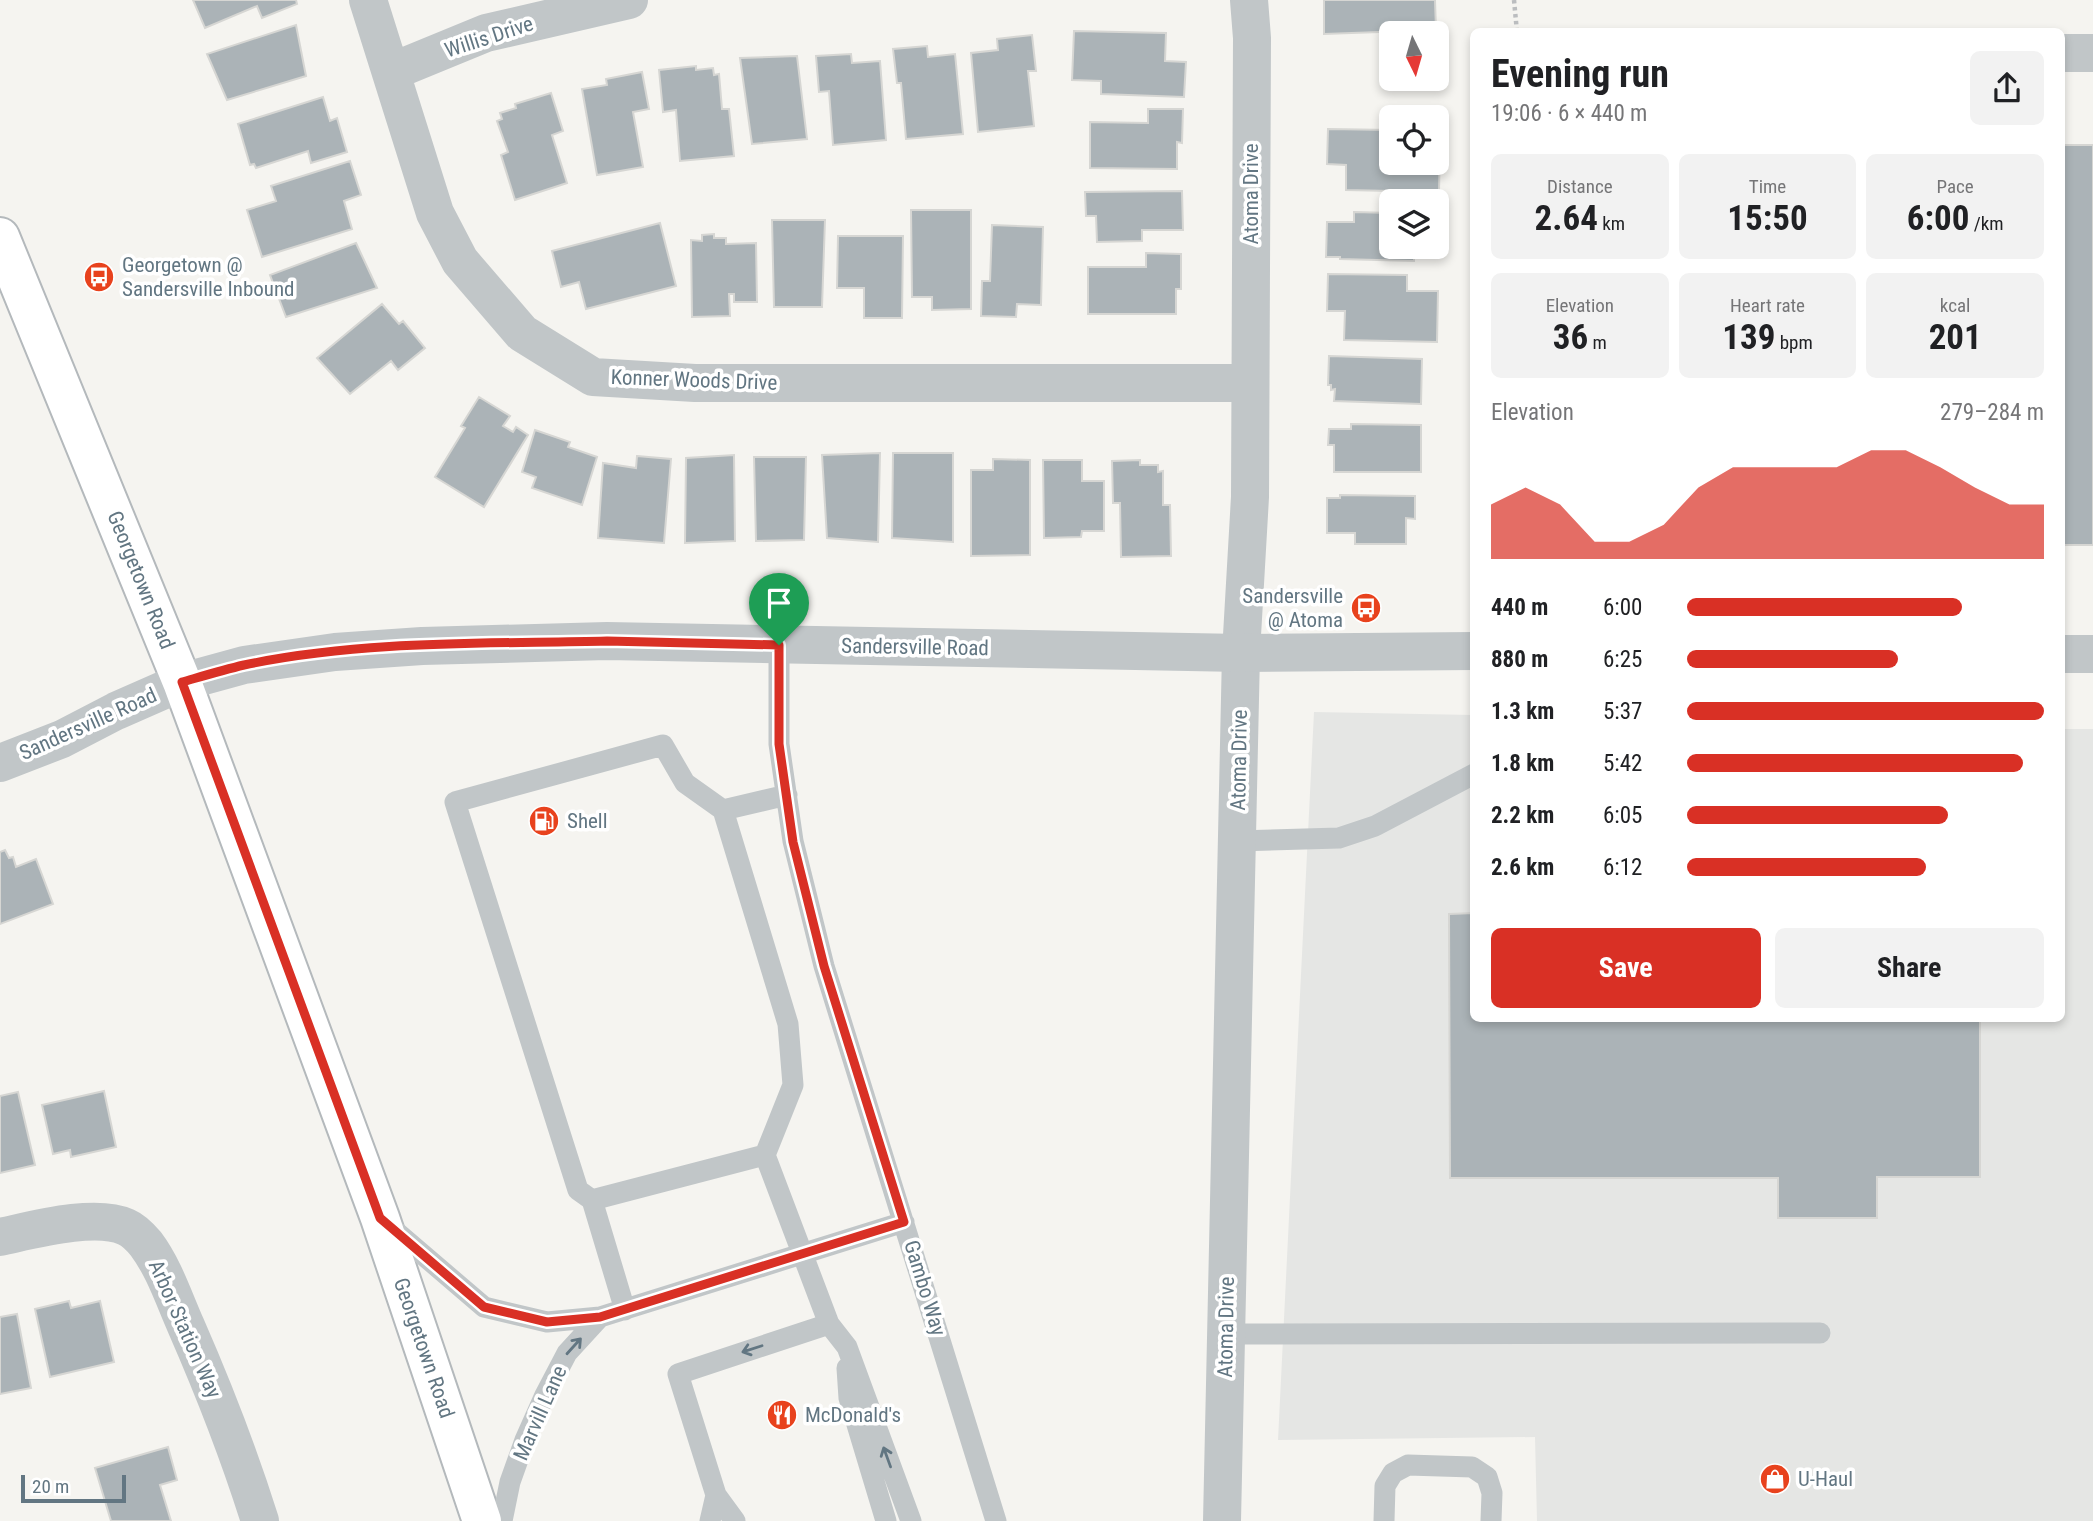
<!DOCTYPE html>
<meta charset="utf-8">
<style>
body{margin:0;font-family:"Roboto Condensed",sans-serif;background:#f2f2f2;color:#202124;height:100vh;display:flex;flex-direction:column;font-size:26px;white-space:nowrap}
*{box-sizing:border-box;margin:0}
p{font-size:23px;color:#757577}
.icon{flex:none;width:38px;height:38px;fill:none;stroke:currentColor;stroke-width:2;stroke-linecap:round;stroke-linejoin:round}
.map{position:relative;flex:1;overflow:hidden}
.drawer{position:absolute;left:1470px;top:28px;width:595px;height:994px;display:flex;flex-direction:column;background:#fff;border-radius:10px;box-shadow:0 4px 10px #0003}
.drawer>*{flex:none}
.needle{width:46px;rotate:175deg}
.fabs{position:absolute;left:1379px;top:21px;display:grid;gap:14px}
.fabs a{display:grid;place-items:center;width:70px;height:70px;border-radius:10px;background:#fff;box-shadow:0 4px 10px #0003;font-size:35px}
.scale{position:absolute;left:21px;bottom:18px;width:105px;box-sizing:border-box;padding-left:7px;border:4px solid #627682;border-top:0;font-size:19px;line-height:24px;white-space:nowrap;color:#627682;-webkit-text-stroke:5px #fff;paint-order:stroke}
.pin{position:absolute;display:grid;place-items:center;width:60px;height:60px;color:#fff;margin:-72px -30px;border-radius:50% 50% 50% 0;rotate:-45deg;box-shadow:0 0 7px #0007}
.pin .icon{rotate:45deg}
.round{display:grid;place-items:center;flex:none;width:74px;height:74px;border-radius:10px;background:#f2f2f2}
.headline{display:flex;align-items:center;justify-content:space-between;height:119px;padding:0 21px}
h1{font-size:38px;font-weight:700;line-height:52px}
.metrics{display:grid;grid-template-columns:repeat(3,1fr);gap:10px;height:119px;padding:7px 21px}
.metrics div{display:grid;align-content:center;border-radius:10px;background:#f2f2f2;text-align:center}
.metrics b{font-size:35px;font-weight:700}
.metrics small{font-size:19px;font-weight:400}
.metrics p{font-size:19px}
.chart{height:196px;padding:14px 21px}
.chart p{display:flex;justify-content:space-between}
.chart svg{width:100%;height:126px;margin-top:7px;fill:#d93025;opacity:.7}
.cta{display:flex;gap:14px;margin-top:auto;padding:14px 21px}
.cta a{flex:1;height:80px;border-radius:10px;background:#d93025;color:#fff;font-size:28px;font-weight:700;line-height:80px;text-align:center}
.cta a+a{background:#f2f2f2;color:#202124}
ul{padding:0 21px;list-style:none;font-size:23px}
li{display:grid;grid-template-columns:112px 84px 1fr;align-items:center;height:52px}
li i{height:18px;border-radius:9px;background:#d93025}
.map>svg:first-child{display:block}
</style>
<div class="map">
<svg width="2093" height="1521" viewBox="0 0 2093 1521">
<rect width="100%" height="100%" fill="#f5f4f0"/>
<path fill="#e5e6e4" d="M1314,712L1473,715L1474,1018H2062V729H2093V1521H1537L1535,1437L1278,1440Z"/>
<path fill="#abb3b7" stroke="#d6d6d3" stroke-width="2" d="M193,0H296L297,4L262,18L257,6L205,28Z
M1324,0H1435L1436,30L1324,34Z
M296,25L306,76L227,100L207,54Z
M1074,31L1166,33L1165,61L1186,62L1184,97L1101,94V81L1072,80Z
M1032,35L1036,71H1028L1034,126L978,132L971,53L998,50L997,39Z
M927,46L928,57L955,54L963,134L906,139L901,83H897L893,49Z
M851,54L852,63L880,61L886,140L833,145L829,91L819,92L816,56Z
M797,56L807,139L752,144L740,58Z
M696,66V70L713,68L714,75L719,74L722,109H729L734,156L680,161L676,110L663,112L659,70Z
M642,72L649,109L633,112L643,167L597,175L582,89L607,85L606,79Z
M551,93L563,131L552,135L567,183L515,200L501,155L508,152L497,121L502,119L500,113L516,108L515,104Z
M323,97L330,121L337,118L347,152L311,163L308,151L256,168L254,164L250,165L238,124Z
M1148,109H1183L1182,143L1177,142V169L1090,168V122L1148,123Z
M1328,129L1391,130V163H1437V144H1440L1439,192L1346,190V165L1327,164Z
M2062,145H2093V545H2062Z
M350,161L361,195L344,201L352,229L262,257L247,210L276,201L271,186Z
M1182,191L1183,230H1142V241L1097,242L1096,216H1086L1085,192Z
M911,210H971V309L932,310V297H912Z
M1354,212L1391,213V247H1414V261L1340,259V257H1326L1327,222H1354Z
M772,220H825L822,307H774Z
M660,223L676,286L586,309L579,282L561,287L552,251Z
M992,225L1043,227L1041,305L1017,304L1016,317L981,316L982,281H990Z
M714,234V238H726V244L756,243L757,302H734V294H729L730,316L692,317L691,240L702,241V235Z
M838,236H903L902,318H864V288H837Z
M356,243L377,288L286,317L270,275Z
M1146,253L1181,254V289H1176V314H1088V267H1146Z
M1328,274L1407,275V291H1438L1437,342L1344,340L1345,311H1327Z
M382,304L399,324L403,321L425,348L398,370L391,361L350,394L317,358Z
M1329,356L1422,359L1421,404L1334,401L1335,389L1331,390V385H1328Z
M479,397L510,416L503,426L513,432L516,427L528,435L484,507L435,477L465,428L461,426Z
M1351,424L1421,425V472H1334V445H1328L1329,429H1351Z
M535,430L570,442L568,447L597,457L582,505L532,488L536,477L522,472Z
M880,453L878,542L827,538L822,455Z
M893,453H953V542L892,538Z
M734,455L735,541L685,543L686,458Z
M637,456L671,459L664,543L598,538L603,463L636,468Z
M754,457H806L804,540L756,541Z
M993,459L1030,460V555L971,556V470H993Z
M1043,460H1082V481H1104V531H1082L1081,537L1044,538Z
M1140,460V465H1158V472L1163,471V505H1170L1171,556L1121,557L1120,503H1113L1112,461Z
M1340,495L1415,496V519L1406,518V544H1355V533H1327V498H1340Z
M5,850L9,858L13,857L16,867L36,859L53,904L0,924V852Z
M1474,913V1018H1980V1177H1877V1218H1778V1178H1450L1449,914Z
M104,1091L116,1147L71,1157L70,1150L53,1154L42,1105Z
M18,1092L35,1165L0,1173V1096Z
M69,1301L71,1308L100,1301L114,1362L50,1377L35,1309Z
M17,1314L31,1388L0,1394V1317Z
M168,1447L177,1480L160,1485L171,1521H111L95,1468Z"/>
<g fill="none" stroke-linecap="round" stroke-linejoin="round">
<g stroke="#b4b9bc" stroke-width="42">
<path id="primary" d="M0,237L182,682L380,1218L482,1521"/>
</g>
<path stroke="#bbbdbf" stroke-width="4.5" stroke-dasharray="3.5 3.5" stroke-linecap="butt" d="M1514,0L1517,32"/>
<path stroke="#c1c6c8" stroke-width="21" d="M779,644V744L793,841L824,966L996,1521
M1237,841L1339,838L1375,826L1474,774
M765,1155L793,1085L788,1024L723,810L787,795
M592,1200L578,1190L455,802L663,745L685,783L723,810
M387,1224L484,1307L547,1322L600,1317L904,1222
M625,1310L592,1200L765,1155L829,1324
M1226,1334L1820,1333
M847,1368L849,1398L886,1521
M716,1495L735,1521
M502,1521L510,1482L525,1440L545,1395L567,1353L600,1317
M710,1521L716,1495L678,1374L829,1324L847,1347L911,1521
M1384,1521L1385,1486L1393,1473L1408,1465L1472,1467L1487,1477L1492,1493L1491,1521"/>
<path stroke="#c1c6c8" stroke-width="38" d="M368,0L435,213L460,261L522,333L593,377L695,383H1250
M2062,53H2093
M391,72L486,33L629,0
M0,763L62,739L116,711L182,682
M0,1237C33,1230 95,1213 126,1227C133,1230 141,1238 146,1244C164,1268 174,1299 186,1326C214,1390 239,1454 260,1521
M1222,1521L1241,653L1250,497L1252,38L1249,0"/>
<path stroke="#c1c6c8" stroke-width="38" d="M2062,654H2093
M182,682L244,665L335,652L422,646L607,641L1241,653L1474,651"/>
<use href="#primary" stroke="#fff" stroke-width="38"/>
</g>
<defs><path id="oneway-shaft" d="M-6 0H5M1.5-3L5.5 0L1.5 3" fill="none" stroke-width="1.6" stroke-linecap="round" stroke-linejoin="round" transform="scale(1.75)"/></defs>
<g stroke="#627682">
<use href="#oneway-shaft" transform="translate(574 1346) rotate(-48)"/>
<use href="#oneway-shaft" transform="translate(752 1349) rotate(162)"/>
<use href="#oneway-shaft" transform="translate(887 1457) rotate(-110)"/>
</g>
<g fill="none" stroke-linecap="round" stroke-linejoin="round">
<g stroke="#fff" stroke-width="14">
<path id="route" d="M607,641L779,645V744L793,842L824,966L904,1222L600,1317L547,1322L484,1307L380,1218L182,682C203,676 223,670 244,665C363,640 486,644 607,641Z"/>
</g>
<use href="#route" stroke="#d93025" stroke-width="9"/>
</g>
<defs>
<g id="bus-disc" transform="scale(1.575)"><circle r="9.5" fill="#e8421d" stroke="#fff"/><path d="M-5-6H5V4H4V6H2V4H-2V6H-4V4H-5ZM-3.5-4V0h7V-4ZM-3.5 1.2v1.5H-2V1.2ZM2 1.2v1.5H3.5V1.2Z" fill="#fff"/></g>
<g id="fuel-disc" transform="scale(1.575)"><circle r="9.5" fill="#e8421d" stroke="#fff"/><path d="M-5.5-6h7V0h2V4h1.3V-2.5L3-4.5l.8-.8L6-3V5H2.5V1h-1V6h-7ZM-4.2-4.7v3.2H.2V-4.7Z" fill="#fff"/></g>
<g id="restaurant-disc" transform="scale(1.575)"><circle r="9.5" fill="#e8421d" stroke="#fff"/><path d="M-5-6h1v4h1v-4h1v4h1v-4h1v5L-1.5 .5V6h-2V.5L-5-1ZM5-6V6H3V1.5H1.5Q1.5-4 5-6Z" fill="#fff"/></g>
<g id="shop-disc" transform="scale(1.575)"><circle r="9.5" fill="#e8421d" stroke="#fff"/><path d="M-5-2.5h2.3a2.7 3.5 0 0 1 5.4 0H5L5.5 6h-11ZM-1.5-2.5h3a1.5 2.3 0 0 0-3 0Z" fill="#fff"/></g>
</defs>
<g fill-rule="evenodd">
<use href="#bus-disc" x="99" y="277"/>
<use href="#bus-disc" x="1366" y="608"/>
<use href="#fuel-disc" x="544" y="821"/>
<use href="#restaurant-disc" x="782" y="1415"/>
<use href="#shop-disc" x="1775" y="1479"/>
</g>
<g text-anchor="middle" stroke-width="7" stroke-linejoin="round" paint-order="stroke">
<g font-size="21" fill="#627682" stroke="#fff">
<text transform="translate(489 37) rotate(-18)" y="7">Willis Drive</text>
<text transform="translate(1251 194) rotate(-90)" y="7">Atoma Drive</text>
<text transform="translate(694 380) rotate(2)" y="7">Konner Woods Drive</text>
<text transform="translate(141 580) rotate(68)" y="7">Georgetown Road</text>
<text transform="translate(915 647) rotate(1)" y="7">Sandersville Road</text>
<text transform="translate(88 724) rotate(-24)" y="7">Sandersville Road</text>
<text transform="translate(1239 760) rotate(-89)" y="7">Atoma Drive</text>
<text transform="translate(925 1288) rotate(73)" y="7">Gambo Way</text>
<text transform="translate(1226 1327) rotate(-89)" y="7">Atoma Drive</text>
<text transform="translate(185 1329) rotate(66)" y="7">Arbor Station Way</text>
<text transform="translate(424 1348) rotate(71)" y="7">Georgetown Road</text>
<text transform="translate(540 1413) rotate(-66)" y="7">Marvill Lane</text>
</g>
<g font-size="21" fill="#627682" stroke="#fff" text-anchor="start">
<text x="122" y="272">Georgetown @<tspan x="122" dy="24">Sandersville Inbound</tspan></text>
<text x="1343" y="603" text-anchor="end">Sandersville<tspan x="1343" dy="24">@ Atoma</tspan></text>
<text x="567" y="828">Shell</text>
<text x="805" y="1422">McDonald's</text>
<text x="1798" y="1486">U-Haul</text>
</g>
</g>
</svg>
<div class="fabs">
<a><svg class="needle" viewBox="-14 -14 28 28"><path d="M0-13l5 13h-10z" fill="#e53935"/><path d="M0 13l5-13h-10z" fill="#757577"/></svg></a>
<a><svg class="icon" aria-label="locate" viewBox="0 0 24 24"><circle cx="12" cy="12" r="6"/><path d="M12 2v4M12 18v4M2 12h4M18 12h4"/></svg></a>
<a><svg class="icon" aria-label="layers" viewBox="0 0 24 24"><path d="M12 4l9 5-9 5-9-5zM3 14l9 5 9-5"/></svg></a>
</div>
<div class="scale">20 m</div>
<div class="pin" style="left:779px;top:645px;background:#1e9e55"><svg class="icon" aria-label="arrive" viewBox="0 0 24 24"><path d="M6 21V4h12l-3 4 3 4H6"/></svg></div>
<section class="drawer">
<div class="headline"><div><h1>Evening run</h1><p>19:06 · 6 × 440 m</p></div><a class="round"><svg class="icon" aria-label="share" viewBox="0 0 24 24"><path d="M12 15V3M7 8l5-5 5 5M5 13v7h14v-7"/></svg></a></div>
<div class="metrics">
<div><p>Distance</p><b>2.64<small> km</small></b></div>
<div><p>Time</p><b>15:50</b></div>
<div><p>Pace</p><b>6:00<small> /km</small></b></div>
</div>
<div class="metrics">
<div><p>Elevation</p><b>36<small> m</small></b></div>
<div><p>Heart rate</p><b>139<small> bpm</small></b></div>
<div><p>kcal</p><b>201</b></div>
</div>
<div class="chart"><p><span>Elevation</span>279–284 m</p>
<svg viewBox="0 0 160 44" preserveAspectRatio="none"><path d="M0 44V25L10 19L20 25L30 38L40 38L50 32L60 19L70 12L80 12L90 12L100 12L110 6L120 6L130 12L140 19L150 25L160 25V44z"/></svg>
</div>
<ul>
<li><b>440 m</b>6:00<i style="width:77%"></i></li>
<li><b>880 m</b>6:25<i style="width:59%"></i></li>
<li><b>1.3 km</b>5:37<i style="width:100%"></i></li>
<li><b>1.8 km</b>5:42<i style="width:94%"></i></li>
<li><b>2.2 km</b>6:05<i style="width:73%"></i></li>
<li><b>2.6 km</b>6:12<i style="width:67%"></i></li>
</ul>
<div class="cta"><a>Save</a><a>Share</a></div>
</section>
</div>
